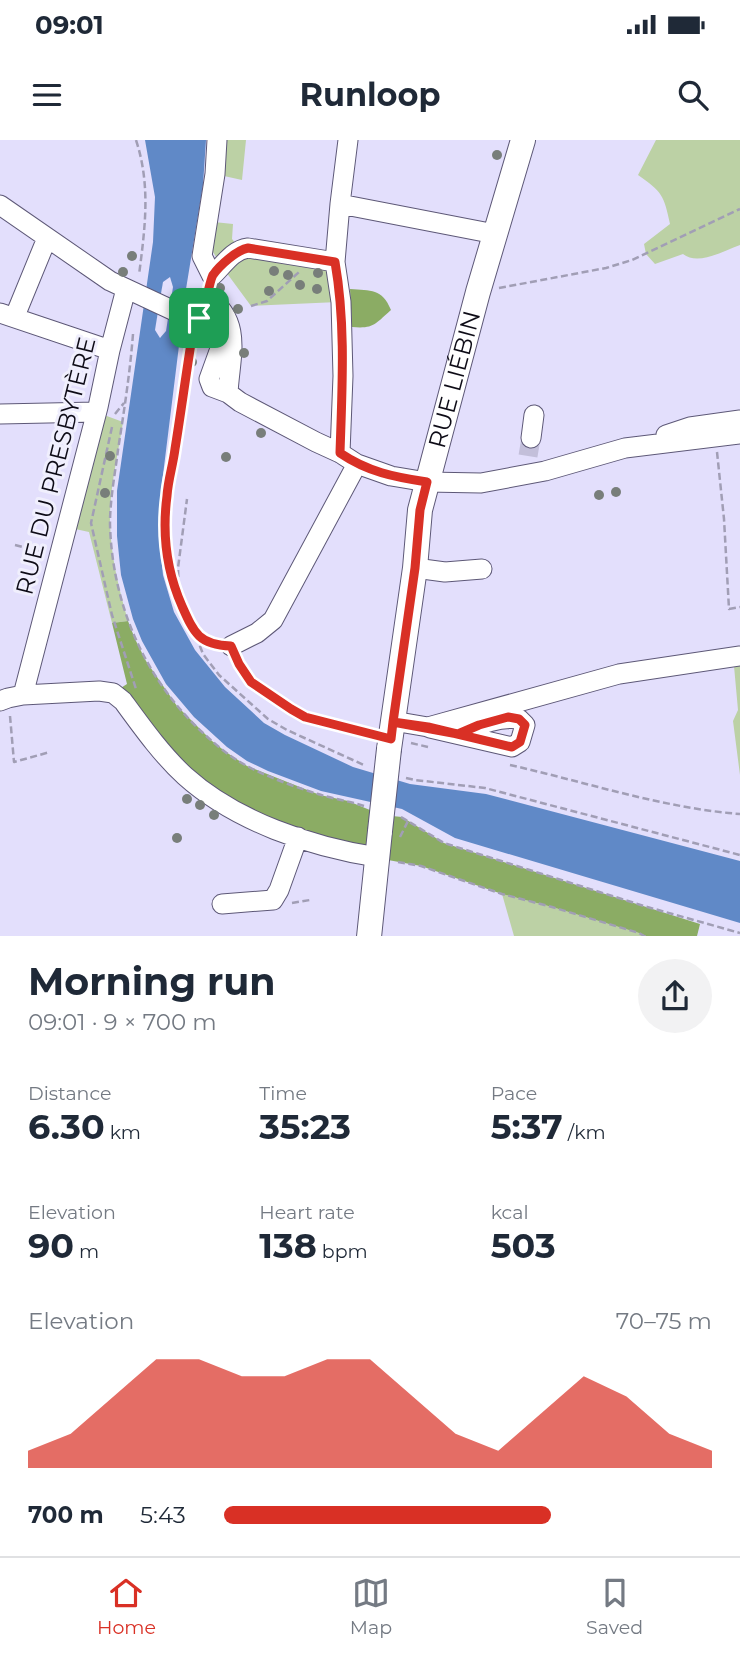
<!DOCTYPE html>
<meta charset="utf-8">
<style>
body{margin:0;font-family:Montserrat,sans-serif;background:#f2f2f3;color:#1f2937;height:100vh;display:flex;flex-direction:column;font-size:26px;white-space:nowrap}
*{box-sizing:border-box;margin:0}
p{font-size:23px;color:#747a83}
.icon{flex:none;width:38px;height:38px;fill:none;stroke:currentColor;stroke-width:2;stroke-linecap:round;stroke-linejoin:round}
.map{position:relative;height:796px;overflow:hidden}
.sheet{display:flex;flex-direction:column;background:#fff;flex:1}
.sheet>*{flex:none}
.pin{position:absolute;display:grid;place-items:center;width:60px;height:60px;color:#fff;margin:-30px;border-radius:14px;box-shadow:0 4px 10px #0006}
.round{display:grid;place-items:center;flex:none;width:74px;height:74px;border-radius:37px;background:#f2f2f3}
.headline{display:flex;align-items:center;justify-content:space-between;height:119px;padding:0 28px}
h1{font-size:38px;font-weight:700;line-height:52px}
.stats{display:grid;grid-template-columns:repeat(3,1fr);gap:10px;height:119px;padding:7px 28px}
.stats div{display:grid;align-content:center}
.stats b{font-size:35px;font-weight:700}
.stats small{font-size:19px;font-weight:400}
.stats p{font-size:19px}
.chart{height:196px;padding:14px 28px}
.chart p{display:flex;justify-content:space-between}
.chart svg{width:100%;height:126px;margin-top:7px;fill:#d93025;opacity:.7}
ul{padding:0 28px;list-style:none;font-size:23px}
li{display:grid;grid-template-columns:112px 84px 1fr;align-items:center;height:52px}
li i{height:18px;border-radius:9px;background:#d93025}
.status{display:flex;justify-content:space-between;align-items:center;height:49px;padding:0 35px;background:#fff;direction:ltr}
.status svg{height:19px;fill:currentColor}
header{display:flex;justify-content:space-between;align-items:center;height:91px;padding:0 28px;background:#fff;font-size:32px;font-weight:700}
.dock{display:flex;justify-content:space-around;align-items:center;height:98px;border-top:2px solid #e0e1e3;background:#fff;font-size:19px;color:#747a83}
.dock a{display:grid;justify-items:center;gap:4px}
.dock .selected{color:#d93025}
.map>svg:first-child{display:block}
</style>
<div class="status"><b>09:01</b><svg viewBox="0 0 49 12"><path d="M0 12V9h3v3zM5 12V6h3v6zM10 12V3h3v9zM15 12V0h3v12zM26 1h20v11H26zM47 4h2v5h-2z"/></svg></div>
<header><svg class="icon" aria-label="menu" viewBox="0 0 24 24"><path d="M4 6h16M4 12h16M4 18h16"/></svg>Runloop<svg class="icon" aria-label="search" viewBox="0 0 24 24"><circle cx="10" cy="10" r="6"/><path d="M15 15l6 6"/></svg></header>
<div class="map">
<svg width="740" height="797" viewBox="0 0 740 797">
<rect width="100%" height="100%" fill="#e3dffc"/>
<path fill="#bcd1a5" d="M217,0H246L242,40L215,34Z
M656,0H740V105C723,111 698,126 683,114L655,124L646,114L644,104L670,84C664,55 662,52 638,35Z
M214,82L233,84L232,99L238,106L220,123L211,109Z
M248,113L332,125L338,162L251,166L226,132Z
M96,272L123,282C118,315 109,350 110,384C111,417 119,449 128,481L112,483L89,392L66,387Z
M740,524V635L733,581L738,570L734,526Z
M502,754L552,767L639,793L646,796H514Z"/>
<path fill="#8bac64" d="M350,149C371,151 382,148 391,170C375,184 374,189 352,187Z
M128,481L135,499L146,521L177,566L212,601L226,612L247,626L320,655L348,661L382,675L402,677L444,703L700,784L697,796H646L639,793L552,767L502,754L421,726L388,720L228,666L113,553L127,544L112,483Z"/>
<path fill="#6089c7" d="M145,0H206L203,45L186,149L161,351L159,396L163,435L174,472L195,510L225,547L264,583L285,595L353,627L410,644L486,654L740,721V783L455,698L402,669L321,651L268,631L247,621L227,607L194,577L166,544L142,501L133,479L121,435L117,396V351L153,102L155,57Z"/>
<path fill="#e3dffc" d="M170,137L173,147L166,191L160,198L155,190L160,159L163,142Z"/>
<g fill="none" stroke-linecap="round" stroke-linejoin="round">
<path stroke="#c3bfda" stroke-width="19" stroke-dasharray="19 10" stroke-linecap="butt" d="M528,316L531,298"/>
<g stroke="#5d5877" stroke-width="21">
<path id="minor" d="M340,64L495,94
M0,65L110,141L185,176L202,179L222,196V203L209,239L212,247L228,253L240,262L316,302L340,313L357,324L391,336L427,342L481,343L545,331L625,308L740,294
M212,136L202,116L215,34L217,0
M212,136C223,126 232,110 248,108L335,122
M208,157C243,183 230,216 228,253
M0,173L110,210
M15,176L47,98
M0,274L96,272
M666,295L690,287L740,280
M531,298L534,275
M340,313L343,236L341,162L335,122L340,64L348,0
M415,428L445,432L482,429
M231,506L257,493L273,480L357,324
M23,555L98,267L110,210L126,149
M0,561L8,558L23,555L99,551L113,553L123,561C142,587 162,615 185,636C235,681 311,707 377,717
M393,581L428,587L619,534L740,516
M430,588L512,607L520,602L525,585L519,579C498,576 477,586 458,594
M222,764L273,760L279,750L298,697"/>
</g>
<g stroke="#5d5877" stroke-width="26">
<g id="major">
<path id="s1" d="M389,609L415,428L420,370L478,152L523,0"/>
<path d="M369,797L380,691"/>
</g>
</g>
<path stroke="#a19eb5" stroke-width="2.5" stroke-dasharray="7 3.5" stroke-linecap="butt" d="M136,0C151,46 145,88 139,135
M499,148L606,128L632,120L740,69
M251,166L267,161L299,132
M133,194C130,233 124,271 118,310C115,334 110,359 110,384C112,463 144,538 202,592C216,605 231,618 249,627C270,638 295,647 318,654C333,659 349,661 364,666
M193,196C185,221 184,249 180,275C173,323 158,378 168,425C172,441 177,456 184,471C191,487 197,499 215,505
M115,274L124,263
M112,287L91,383L112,475L136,549
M717,312L724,379L729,469L740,467
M15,405L42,412
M179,458L178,428L187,359
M196,496L203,514L219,535L268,579L287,590L366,626
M237,520L251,542L291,569L305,577L371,593
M10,576L14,622L50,612
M411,603L428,607
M510,625C586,642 662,668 740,674
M406,638L415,640L485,648L740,715
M401,677L444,703L644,766L740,793
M400,697L408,681
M398,722L421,726L502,754L552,767L639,793L646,797
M292,763L310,760"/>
<use href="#minor" stroke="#fff" stroke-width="19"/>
<use href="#major" stroke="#fff" stroke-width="24"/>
<g stroke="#5d5877" stroke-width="26" stroke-linecap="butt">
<path id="major-bridge" d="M380,691L389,609"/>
</g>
<use href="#major-bridge" stroke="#fff" stroke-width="24"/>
</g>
<g fill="#787e7a">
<circle cx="497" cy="15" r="5"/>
<circle cx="132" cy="116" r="5"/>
<circle cx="274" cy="131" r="5"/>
<circle cx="123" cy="132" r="5"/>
<circle cx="318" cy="133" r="5"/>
<circle cx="288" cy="135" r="5"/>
<circle cx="300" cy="145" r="5"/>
<circle cx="220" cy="148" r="5"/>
<circle cx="317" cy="149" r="5"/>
<circle cx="269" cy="151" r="5"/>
<circle cx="238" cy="169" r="5"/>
<circle cx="201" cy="203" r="5"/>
<circle cx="244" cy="213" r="5"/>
<circle cx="192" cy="222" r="5"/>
<circle cx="183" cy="245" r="5"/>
<circle cx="261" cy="293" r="5"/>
<circle cx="110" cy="316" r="5"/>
<circle cx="226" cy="317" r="5"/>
<circle cx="616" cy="352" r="5"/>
<circle cx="105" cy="353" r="5"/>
<circle cx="599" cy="355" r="5"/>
<circle cx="187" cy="659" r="5"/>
<circle cx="200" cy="665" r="5"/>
<circle cx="214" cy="675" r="5"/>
<circle cx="177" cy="698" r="5"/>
</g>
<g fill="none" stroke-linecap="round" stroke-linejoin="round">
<g stroke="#fff" stroke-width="14">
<path id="route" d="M199,178L198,187L192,197C186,234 181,272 175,309C173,325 168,340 167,356C162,394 167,432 182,466C194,493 199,505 231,506L239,524L251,542L291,569L305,577L391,599L393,582L428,587L512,607L520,602L525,585L519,579L508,577L479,585L458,594L393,582L415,428L420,370L427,342C394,337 368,332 340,313C342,249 346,185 335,122L248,108C237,110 220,125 213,135C210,139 204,171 202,179L199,178"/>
</g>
<use href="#route" stroke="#d93025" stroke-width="9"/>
</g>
<g text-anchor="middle" stroke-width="6" stroke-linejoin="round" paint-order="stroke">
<g font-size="24" fill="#0d0b16" stroke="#f0effd">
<text dy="8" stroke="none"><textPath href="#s1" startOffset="376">RUE LIÉBIN</textPath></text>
<text transform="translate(56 326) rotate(-76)" y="8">RUE DU PRESBYTÈRE</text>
</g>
</g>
</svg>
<div class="pin" style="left:199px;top:178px;background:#1e9e55"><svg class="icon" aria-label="arrive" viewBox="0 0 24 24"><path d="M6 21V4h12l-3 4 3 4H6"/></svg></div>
</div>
<section class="sheet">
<div class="headline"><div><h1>Morning run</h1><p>09:01 · 9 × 700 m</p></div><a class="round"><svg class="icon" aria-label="share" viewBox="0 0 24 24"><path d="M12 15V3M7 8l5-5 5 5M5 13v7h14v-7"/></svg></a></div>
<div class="stats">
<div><p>Distance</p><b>6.30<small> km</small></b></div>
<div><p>Time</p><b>35:23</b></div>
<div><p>Pace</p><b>5:37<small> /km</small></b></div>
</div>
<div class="stats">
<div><p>Elevation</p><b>90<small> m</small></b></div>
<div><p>Heart rate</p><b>138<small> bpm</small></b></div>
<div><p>kcal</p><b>503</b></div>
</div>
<div class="chart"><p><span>Elevation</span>70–75 m</p>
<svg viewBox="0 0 160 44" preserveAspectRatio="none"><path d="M0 44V38L10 32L20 19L30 6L40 6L50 12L60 12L70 6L80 6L90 19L100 32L110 38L120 25L130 12L140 19L150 32L160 38V44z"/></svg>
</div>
<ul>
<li><b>700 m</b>5:43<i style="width:67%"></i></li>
</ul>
</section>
<nav class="dock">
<a class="selected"><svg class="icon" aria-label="home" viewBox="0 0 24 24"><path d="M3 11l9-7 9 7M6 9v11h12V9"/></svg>Home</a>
<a><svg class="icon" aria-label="map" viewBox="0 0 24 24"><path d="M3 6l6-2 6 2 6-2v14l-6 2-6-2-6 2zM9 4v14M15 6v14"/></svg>Map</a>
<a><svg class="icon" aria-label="saved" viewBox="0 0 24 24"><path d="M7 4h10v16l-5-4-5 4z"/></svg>Saved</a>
</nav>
